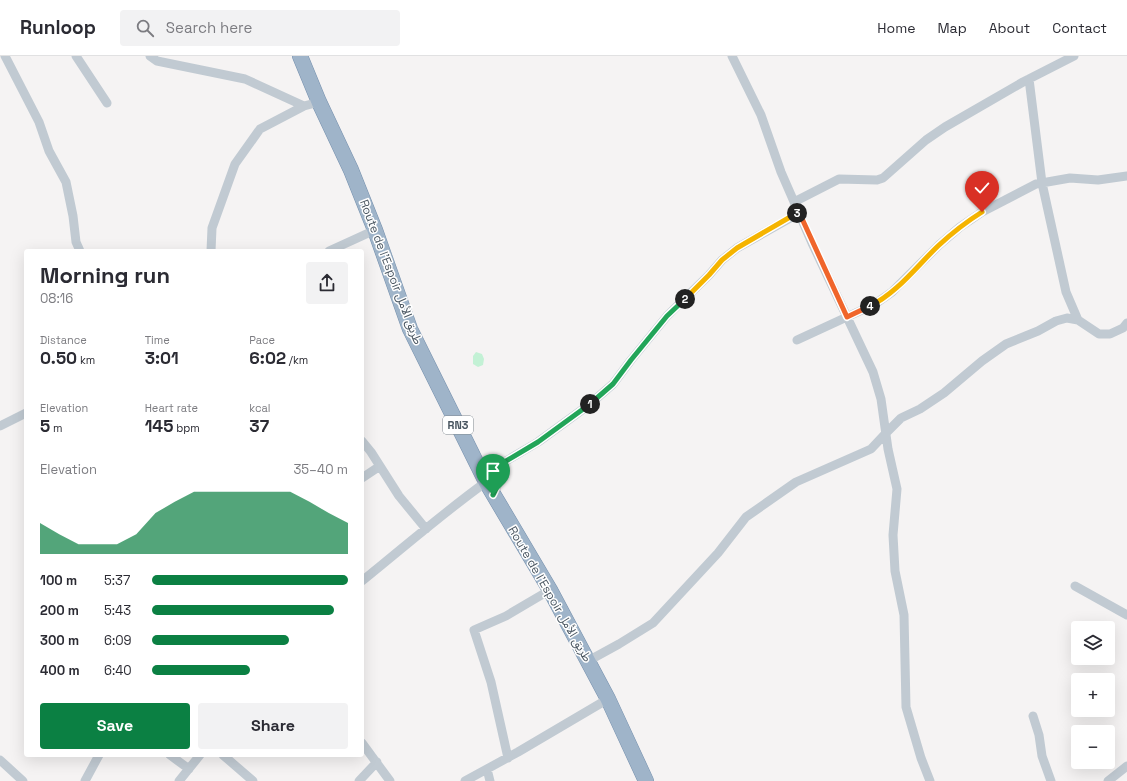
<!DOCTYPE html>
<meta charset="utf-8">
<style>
body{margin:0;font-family:"Space Grotesk","Noto Sans Arabic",sans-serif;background:#f2f2f3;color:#2b2b33;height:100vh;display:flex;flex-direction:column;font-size:15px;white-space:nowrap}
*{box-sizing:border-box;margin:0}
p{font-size:13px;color:#7c7c81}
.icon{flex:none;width:22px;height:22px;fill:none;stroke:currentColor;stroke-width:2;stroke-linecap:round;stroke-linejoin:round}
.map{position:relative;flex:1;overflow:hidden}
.panel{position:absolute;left:24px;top:193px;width:340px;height:508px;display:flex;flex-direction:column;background:#fff;border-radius:4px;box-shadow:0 4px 16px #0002}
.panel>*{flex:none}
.fabs{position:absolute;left:1071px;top:565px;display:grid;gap:8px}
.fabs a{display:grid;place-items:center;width:44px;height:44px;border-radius:4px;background:#fff;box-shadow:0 4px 16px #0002;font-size:20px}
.pin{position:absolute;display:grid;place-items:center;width:34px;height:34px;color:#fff;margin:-41px -17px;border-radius:50% 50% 50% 0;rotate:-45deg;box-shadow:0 0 4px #0007}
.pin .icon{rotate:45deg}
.km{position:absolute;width:20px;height:20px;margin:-10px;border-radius:50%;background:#222;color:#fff;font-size:11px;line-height:20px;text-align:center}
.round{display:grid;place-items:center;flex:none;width:42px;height:42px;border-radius:4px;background:#f2f2f3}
.summary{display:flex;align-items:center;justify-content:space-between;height:68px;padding:0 16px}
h1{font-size:22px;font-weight:600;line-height:30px}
.stats{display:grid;grid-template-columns:repeat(3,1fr);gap:6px;height:68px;padding:4px 16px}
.stats div{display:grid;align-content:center}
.stats b{font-size:17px;font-weight:600}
.stats small{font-size:11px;font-weight:400}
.stats p{font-size:11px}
.chart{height:112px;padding:8px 16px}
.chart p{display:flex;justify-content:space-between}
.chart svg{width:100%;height:72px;margin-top:4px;fill:#0b8043;opacity:.7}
.primary-button{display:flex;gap:8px;margin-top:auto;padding:8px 16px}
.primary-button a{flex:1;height:46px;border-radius:4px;background:#0b8043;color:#fff;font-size:16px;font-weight:600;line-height:46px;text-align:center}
.primary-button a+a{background:#f2f2f3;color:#2b2b33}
ul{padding:0 16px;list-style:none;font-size:13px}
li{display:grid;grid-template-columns:64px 48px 1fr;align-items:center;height:30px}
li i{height:10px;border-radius:5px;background:#0b8043}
header{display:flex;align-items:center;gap:24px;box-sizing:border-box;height:56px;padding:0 20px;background:#fff;border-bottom:1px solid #e1e1e2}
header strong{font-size:19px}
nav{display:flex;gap:22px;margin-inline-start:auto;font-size:14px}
.search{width:280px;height:36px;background:#f2f2f3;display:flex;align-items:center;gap:10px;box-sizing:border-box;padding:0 14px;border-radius:4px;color:#7c7c81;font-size:15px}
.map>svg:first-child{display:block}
</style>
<header>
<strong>Runloop</strong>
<div class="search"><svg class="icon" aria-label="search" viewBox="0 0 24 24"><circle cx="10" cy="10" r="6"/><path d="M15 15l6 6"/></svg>Search here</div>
<nav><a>Home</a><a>Map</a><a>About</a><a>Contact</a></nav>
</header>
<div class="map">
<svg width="1127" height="725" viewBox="0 0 1127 725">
<rect width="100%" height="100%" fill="#f5f3f3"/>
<path fill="#c3f1d5" d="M476,296L482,298L484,303L483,309L478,311L473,308V300Z"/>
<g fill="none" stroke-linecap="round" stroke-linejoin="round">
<g stroke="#7690ad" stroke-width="16">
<path id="trunk" d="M300,0L319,46L351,114L375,174L410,273L486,426L550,534L608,643L646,725"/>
</g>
<path stroke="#c1cad2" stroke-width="9" d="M5,0L39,66L49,95L66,126L73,160L76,186L80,195
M76,0L107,47
M150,0L157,5L245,23L304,50L319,46
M732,0L761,59L781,116L812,187L873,316L881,343L888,393L897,433L893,479L895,515L904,559L906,651L921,702L930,725
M1029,23L1042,127L1066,236L1078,264
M794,146L839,123L877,124L883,122L926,84L945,71L1023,26L1074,0
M211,195L212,172L235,108L260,73L304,50
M329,195L375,174
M797,284L875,248L892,236L939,189L960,171L982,156L1036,128L1070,122L1098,124L1127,120
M0,370L26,357
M362,385L371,396L399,440L426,473
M362,422L380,410
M493,439C501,424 496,425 496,411L538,386L590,348L613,328L631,304L667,260L709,219L722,204L737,192L799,157
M362,525C403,492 443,457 486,426
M1075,530L1127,559
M588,605L619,588L653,567L718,497L746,461L796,426L871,393L886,377L901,362L920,353L944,337L982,305L1006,288L1038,275L1056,265L1067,262L1078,264L1099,278H1110L1123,272L1127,267
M1033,660L1039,679L1042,700L1051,725
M362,687L390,725
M170,699L189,713
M223,699L253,725
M508,702L491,626L474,574L506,560L550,534
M0,704L23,725
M487,713L490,725
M85,725L99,699
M179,725L200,699
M359,725L377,706
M465,725L518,696L608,643
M1108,725L1127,710"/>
<use href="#trunk" stroke="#9fb4c9" stroke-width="15"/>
</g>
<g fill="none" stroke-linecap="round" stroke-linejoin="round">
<g stroke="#fff" stroke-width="8">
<path id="split-1" d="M493,439C501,424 496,425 496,411L538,386L590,348"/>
</g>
<g stroke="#fff" stroke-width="8">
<path id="split-2" d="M590,348L613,328L631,304L667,260L685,243"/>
</g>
<g stroke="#fff" stroke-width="8">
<path id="split-3" d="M685,243L709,219L722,204L737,192L797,157"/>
</g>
<g stroke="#fff" stroke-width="8">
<path id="split-4" d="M797,157L799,156L847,261L870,250"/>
</g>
<g stroke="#fff" stroke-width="8">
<path id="split-5" d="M870,250C896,238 917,210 938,190C952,177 966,166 982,156"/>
</g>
<use href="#split-1" stroke="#22a559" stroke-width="5"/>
<use href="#split-2" stroke="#22a559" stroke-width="5"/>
<use href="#split-3" stroke="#f5b400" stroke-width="5"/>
<use href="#split-4" stroke="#f0652b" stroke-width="5"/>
<use href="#split-5" stroke="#f5b400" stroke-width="5"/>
</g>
<g text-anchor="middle" stroke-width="3" stroke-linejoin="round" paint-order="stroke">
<rect fill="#fff" stroke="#808990" stroke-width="1" x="443" y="360" width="30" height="18" rx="3"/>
<g font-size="11" font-weight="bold" fill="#4a5661">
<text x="458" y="373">RN3</text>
</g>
<g font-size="12" fill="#4a5661" stroke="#fff">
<text transform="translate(391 216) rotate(69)" y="4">Route de l’Espoir طريق الأمل</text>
<text transform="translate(550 538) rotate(60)" y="4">Route de l’Espoir طريق الأمل</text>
</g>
</g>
</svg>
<div class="fabs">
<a><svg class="icon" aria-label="layers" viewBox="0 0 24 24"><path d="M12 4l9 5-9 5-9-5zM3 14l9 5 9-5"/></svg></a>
<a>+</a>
<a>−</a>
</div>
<div class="pin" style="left:493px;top:439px;background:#1e9e55"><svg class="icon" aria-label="arrive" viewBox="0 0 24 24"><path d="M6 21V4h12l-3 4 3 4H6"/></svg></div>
<div class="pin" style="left:982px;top:156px;background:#d93025"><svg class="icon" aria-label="check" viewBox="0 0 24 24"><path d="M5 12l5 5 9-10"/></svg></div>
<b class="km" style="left:590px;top:348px">1</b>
<b class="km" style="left:685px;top:243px">2</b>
<b class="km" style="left:797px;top:157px">3</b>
<b class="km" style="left:870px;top:250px">4</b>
<section class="panel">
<div class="summary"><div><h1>Morning run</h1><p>08:16</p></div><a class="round"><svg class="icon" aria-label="share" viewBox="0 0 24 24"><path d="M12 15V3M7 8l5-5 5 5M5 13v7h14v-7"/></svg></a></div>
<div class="stats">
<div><p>Distance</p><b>0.50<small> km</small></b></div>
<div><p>Time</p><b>3:01</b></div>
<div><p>Pace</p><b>6:02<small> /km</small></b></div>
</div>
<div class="stats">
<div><p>Elevation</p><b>5<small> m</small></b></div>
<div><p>Heart rate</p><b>145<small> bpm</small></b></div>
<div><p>kcal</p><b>37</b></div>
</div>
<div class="chart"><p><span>Elevation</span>35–40 m</p>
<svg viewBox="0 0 160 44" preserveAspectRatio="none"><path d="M0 44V25L10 32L20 38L30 38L40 38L50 32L60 19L70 12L80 6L90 6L100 6L110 6L120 6L130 6L140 12L150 19L160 25V44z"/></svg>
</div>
<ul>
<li><b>100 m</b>5:37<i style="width:100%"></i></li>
<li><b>200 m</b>5:43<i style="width:93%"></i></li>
<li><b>300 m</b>6:09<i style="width:70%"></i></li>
<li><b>400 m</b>6:40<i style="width:50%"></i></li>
</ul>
<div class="primary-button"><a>Save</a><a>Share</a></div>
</section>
</div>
